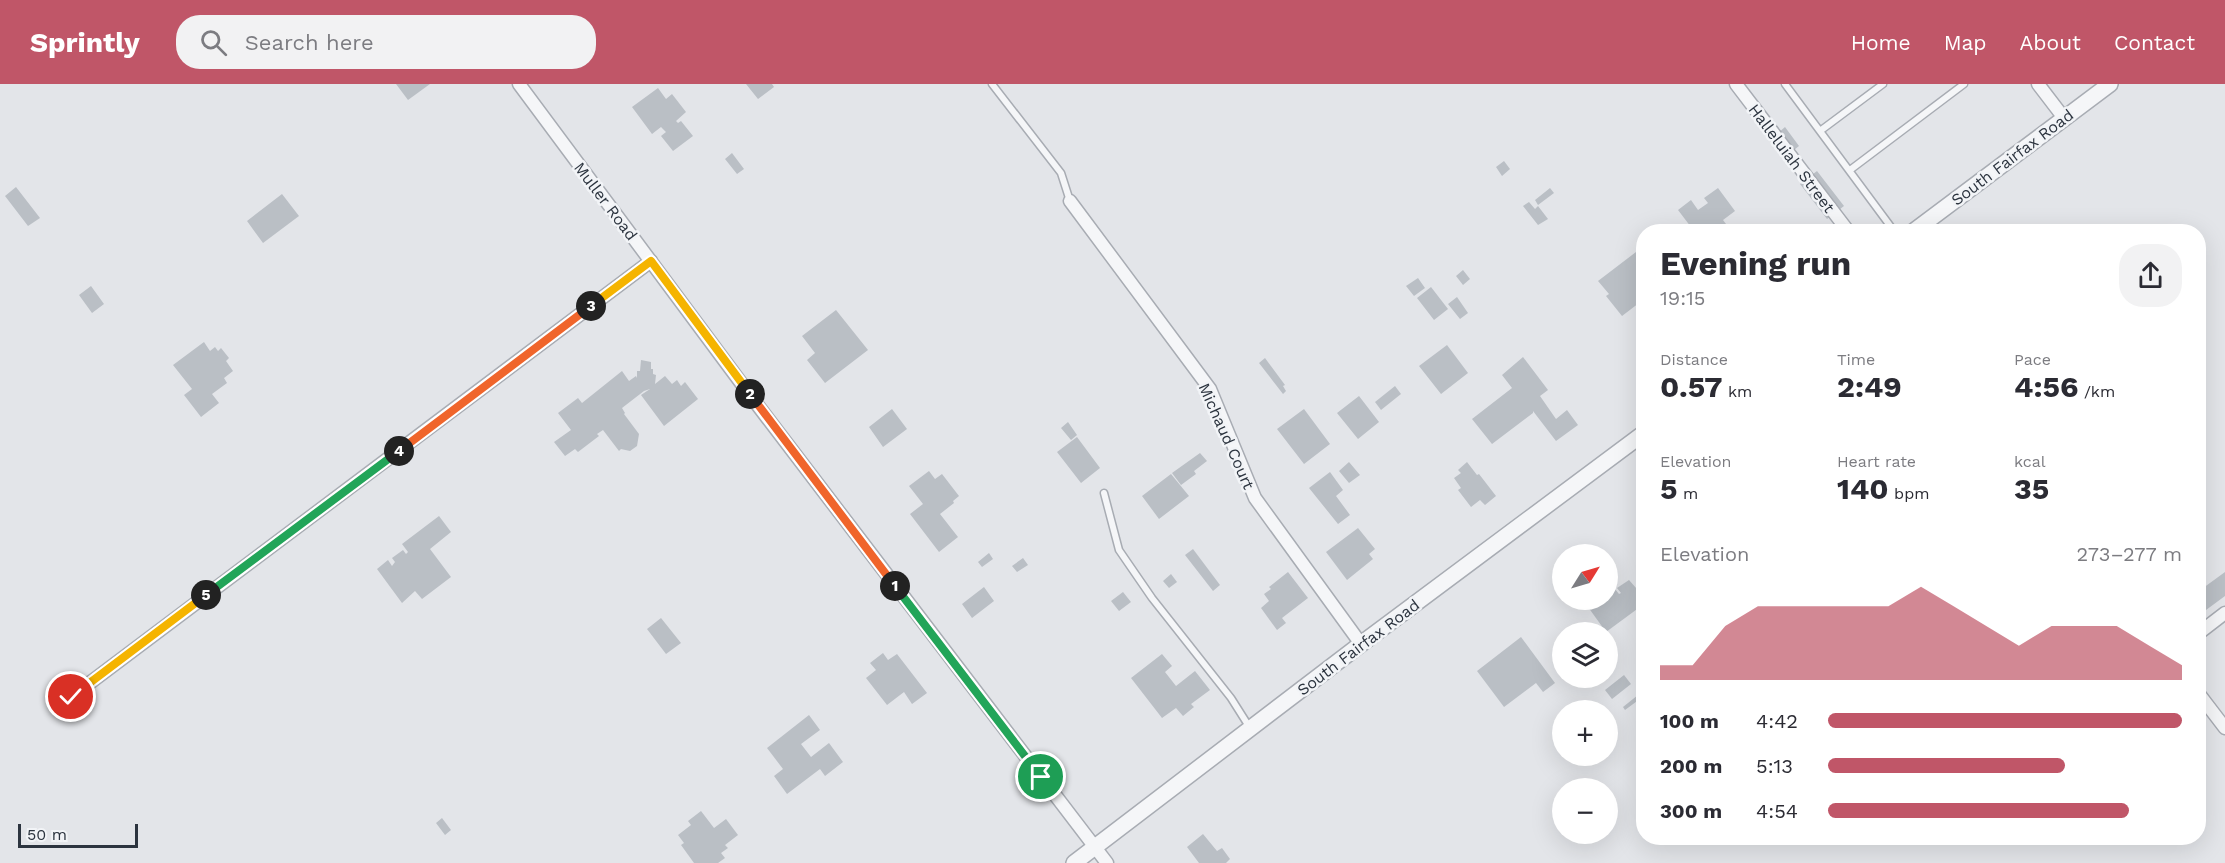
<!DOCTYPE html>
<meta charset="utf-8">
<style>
body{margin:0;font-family:"Work Sans",sans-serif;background:#f2f2f3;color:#2b2b33;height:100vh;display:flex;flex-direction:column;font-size:22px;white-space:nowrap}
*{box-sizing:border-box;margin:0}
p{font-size:20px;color:#7c7c81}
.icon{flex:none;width:33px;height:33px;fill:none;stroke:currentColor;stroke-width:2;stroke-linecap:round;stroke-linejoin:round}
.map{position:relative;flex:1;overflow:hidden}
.panel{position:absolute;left:1636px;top:140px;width:570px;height:621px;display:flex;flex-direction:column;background:#fff;border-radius:24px;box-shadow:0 6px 24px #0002}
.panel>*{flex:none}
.needle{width:39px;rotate:53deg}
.tools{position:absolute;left:1552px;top:460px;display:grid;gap:12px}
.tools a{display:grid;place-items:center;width:66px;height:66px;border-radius:50%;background:#fff;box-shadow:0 6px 24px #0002;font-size:30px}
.scale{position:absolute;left:18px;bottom:15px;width:120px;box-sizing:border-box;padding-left:6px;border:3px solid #2c343f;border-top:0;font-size:16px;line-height:21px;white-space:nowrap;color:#2c343f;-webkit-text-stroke:4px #f2f4f7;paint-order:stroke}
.pin{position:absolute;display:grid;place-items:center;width:51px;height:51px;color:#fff;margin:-26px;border:3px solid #fff;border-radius:50%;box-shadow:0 2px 6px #0007}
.km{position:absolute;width:30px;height:30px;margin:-15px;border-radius:50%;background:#222;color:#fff;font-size:16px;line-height:30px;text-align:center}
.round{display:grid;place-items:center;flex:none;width:63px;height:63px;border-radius:24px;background:#f2f2f3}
.overview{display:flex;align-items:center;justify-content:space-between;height:102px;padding:0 24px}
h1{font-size:33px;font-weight:700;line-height:45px}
.metrics{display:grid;grid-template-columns:repeat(3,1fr);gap:9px;height:102px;padding:6px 24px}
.metrics div{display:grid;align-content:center}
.metrics b{font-size:30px;font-weight:700}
.metrics small{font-size:16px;font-weight:400}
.metrics p{font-size:16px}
.chart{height:168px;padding:12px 24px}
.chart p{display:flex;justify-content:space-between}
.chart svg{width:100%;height:108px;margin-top:6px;fill:#c05668;opacity:.7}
ul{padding:0 24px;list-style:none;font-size:20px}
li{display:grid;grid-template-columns:96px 72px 1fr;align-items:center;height:45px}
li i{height:15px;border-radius:8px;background:#c05668}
header{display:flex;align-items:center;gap:36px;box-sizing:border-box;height:84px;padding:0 30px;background:#c05668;color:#fff}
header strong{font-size:28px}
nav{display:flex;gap:33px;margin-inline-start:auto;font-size:21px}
.search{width:420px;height:54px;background:#f2f2f3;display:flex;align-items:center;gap:15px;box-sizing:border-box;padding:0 21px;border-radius:24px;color:#7c7c81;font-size:22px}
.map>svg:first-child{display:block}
</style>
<header>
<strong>Sprintly</strong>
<div class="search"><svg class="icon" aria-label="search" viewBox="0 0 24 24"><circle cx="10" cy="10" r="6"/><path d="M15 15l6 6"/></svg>Search here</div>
<nav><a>Home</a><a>Map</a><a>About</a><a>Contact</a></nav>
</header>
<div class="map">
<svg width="2225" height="779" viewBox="0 0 2225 779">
<rect width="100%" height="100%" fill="#e3e5e9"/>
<path fill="#babfc5" d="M396,0H430L408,16Z
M746,0H772L774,3L758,15Z
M658,4L666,15L672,10L686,28L676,37L678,39L681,37L693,52L673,67L661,52L666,48L661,43L652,50L632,23Z
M1785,43L1799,62L1785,73L1771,55Z
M732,69L744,85L737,90L725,75Z
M1504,77L1510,85L1502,92L1496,83Z
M1817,87L1844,122L1827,135L1800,100Z
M16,103L40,134L28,142L5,112Z
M1550,104L1554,109L1538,121L1535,116Z
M1718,104L1735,127L1723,136L1729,144L1725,147H1694L1678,126L1691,116L1698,126L1708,119L1704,114Z
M282,110L299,132L263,159L247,137Z
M1529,118L1535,125L1538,122L1548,135L1538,141L1523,122Z
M1636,168L1644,177V210L1637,216L1639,219L1622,232L1606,212L1609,210L1598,197Z
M1463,186L1470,195L1463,201L1456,192Z
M1418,194L1425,204L1414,212L1406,202Z
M91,202L104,220L92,229L79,211Z
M1431,203L1448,225L1434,236L1417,214Z
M1457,213L1468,229L1460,235L1448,220Z
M836,226L868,266L825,299L807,276L815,269L802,252Z
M204,258L210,267L215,263L218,267L221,264L229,274L226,277L233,287L224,294L227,299L212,310L219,319L201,333L184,311L192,305L173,281Z
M1447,261L1468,289L1441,310L1419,282Z
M1523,273L1548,306L1540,312L1556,335L1567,326L1578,341L1556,357L1533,327V329L1492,360L1472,335L1512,304L1502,291Z
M1265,274L1285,301L1283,302L1286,307L1283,310L1259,279Z
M641,276L651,278V285H653V290L656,291L655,300L665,292L672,300L677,296L681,302L685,298L698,315L664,342L641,311L650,305L644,307L622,324L625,329L624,330L639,350L637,362L630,367L621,365L619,367L603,346L597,350L599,352L578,368L575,365L565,372L554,358L571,346L558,329L578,314L582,319L622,287L629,297L636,292L637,294V287H640Z
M1395,302L1401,310L1381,326L1375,318Z
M1359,312L1379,338L1358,355L1337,329Z
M892,325L907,345L883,363L869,343Z
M1304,325L1330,360L1304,380L1277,345Z
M1068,338L1077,351L1071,356L1061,344Z
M1077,353L1100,384L1081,399L1057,368Z
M1200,369L1207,377L1194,387L1196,390L1181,401L1172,389Z
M1349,378L1360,391L1349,399L1339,387Z
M1467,378L1477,391L1479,390L1496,412L1485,421L1480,416L1471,423L1458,406L1461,404L1454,394L1461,389L1458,386Z
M929,387L935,395L942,390L959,412L953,417L954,419L940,430L958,453L939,468L910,430L923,420L909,402Z
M1330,388L1343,406L1336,412L1350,431L1338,440L1309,404Z
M1171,390L1189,412L1159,435L1142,412Z
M439,432L451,448L430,465L451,493L422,515L415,507L402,519L377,485L388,476L392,482L395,478L392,474L403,466L406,470L408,468L402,460Z
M1358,444L1375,465L1369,470L1373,475L1347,496L1326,468Z
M1193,465L1220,501L1213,507L1185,471Z
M989,469L993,475L982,483L978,478Z
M1023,474L1028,481L1017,488L1012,482Z
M1288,488L1308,514L1282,534L1286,539L1277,546L1261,524L1269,517L1264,510L1271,505L1269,503Z
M2225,488V512L2206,526L2199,517V507Z
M1171,490L1177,498L1169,504L1163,497Z
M1629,496L1644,513V520L1606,548L1583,516H1608V510L1615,505L1619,510L1621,509L1617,504Z
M984,503L994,517L972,534L962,520Z
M1123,508L1131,518L1119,527L1111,517Z
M661,534L681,559L666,570L647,545Z
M1521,553L1555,599L1543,608L1536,599L1504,623L1477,587Z
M883,569L888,576L897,570L927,609L912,620L904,608L887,621L866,594L876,586L870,579Z
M1162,570L1172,582L1165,588L1176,602L1195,587L1210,606L1191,620L1194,623L1183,632L1176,624L1162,634L1131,594Z
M1624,591L1631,600L1612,615L1605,606Z
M1643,607L1644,612L1625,626L1623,623Z
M809,631L820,646L801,660L811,673L829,659L843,678L825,692L820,685L787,710L774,692L783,685L767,664Z
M701,727L714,744L726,735L738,751L725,761L728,764L721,769L725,774L718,779H694L681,761L684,759L678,751L691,741L688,737Z
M442,734L451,746L445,751L436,739Z
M1203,750L1217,767L1222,764L1230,775L1226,779H1199L1187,763Z"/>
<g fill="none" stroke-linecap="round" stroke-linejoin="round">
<g stroke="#a8acb3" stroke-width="9">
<path id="service" d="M992,0L1061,89L1070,117
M1785,0L1894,147
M1820,47L1883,0
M1850,86L1964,0
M1104,409L1119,466L1152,514L1231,614L1250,644"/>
</g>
<g stroke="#a8acb3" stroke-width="15">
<path id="minor" d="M519,0L759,323L1107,779
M1736,0L1848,147
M2038,0L2064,34
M1070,117L1210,305L1255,414L1361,560
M2199,549L2225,529
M2199,610L2225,644
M71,613L651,177"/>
</g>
<g stroke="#a8acb3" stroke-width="18">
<path id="tertiary" d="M1914,147L2110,0
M1074,779L1361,560L1644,349"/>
</g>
<use href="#service" stroke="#f5f6f8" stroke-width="6"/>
<use href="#minor" stroke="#f5f6f8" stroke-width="12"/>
<use href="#tertiary" stroke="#f5f6f8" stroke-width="15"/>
</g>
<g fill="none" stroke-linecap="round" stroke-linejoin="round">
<g stroke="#fff" stroke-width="12">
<path id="split-1" d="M895,502L1041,693"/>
</g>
<g stroke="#fff" stroke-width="12">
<path id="split-2" d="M750,310L895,502"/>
</g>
<g stroke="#fff" stroke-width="12">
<path id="split-3" d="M591,222L651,177L750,310"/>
</g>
<g stroke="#fff" stroke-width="12">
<path id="split-4" d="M399,367L591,222"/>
</g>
<g stroke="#fff" stroke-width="12">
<path id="split-5" d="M206,511L399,367"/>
</g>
<g stroke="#fff" stroke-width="12">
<path id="split-6" d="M71,613L206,511"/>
</g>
<use href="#split-1" stroke="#22a559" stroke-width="8"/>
<use href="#split-2" stroke="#f0652b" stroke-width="8"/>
<use href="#split-3" stroke="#f5b400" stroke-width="8"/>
<use href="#split-4" stroke="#f0652b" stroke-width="8"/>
<use href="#split-5" stroke="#22a559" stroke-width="8"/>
<use href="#split-6" stroke="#f5b400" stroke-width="8"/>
</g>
<g text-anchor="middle" stroke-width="5" stroke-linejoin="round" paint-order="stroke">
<g font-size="16" fill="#2c343f" stroke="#f2f4f7">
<text transform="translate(2012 73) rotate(-37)" y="6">South Fairfax Road</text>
<text transform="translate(1792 74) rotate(53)" y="6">Halleluiah Street</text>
<text transform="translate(606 117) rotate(53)" y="6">Muller Road</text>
<text transform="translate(1227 352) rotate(66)" y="6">Michaud Court</text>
<text transform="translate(1358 563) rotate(-37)" y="6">South Fairfax Road</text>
</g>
</g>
</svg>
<div class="tools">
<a><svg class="needle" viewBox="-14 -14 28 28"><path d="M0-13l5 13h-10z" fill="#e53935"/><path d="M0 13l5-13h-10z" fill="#7c7c81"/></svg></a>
<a><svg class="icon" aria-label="layers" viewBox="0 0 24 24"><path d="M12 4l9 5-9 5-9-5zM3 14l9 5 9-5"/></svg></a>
<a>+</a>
<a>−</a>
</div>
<div class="scale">50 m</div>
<div class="pin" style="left:1041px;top:693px;background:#1e9e55"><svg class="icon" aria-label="arrive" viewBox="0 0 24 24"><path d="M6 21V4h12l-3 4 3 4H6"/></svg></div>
<div class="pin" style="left:71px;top:613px;background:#d93025"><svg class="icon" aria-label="check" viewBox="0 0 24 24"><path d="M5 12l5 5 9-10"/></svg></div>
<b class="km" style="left:895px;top:502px">1</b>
<b class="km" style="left:750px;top:310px">2</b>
<b class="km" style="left:591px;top:222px">3</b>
<b class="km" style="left:399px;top:367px">4</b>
<b class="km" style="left:206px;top:511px">5</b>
<section class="panel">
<div class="overview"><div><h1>Evening run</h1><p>19:15</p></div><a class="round"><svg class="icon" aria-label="share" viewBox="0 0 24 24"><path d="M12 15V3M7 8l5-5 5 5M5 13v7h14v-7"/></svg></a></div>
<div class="metrics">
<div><p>Distance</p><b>0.57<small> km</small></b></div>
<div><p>Time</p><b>2:49</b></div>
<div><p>Pace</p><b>4:56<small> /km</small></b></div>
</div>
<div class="metrics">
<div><p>Elevation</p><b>5<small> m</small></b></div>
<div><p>Heart rate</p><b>140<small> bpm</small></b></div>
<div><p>kcal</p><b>35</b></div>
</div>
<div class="chart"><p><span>Elevation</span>273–277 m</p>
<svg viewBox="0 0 160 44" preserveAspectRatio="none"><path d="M0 44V38L10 38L20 22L30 14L40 14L50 14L60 14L70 14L80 6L90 14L100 22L110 30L120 22L130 22L140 22L150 30L160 38V44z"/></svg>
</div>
<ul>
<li><b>100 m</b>4:42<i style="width:100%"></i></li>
<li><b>200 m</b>5:13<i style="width:67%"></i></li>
<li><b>300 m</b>4:54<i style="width:85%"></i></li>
</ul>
</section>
</div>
